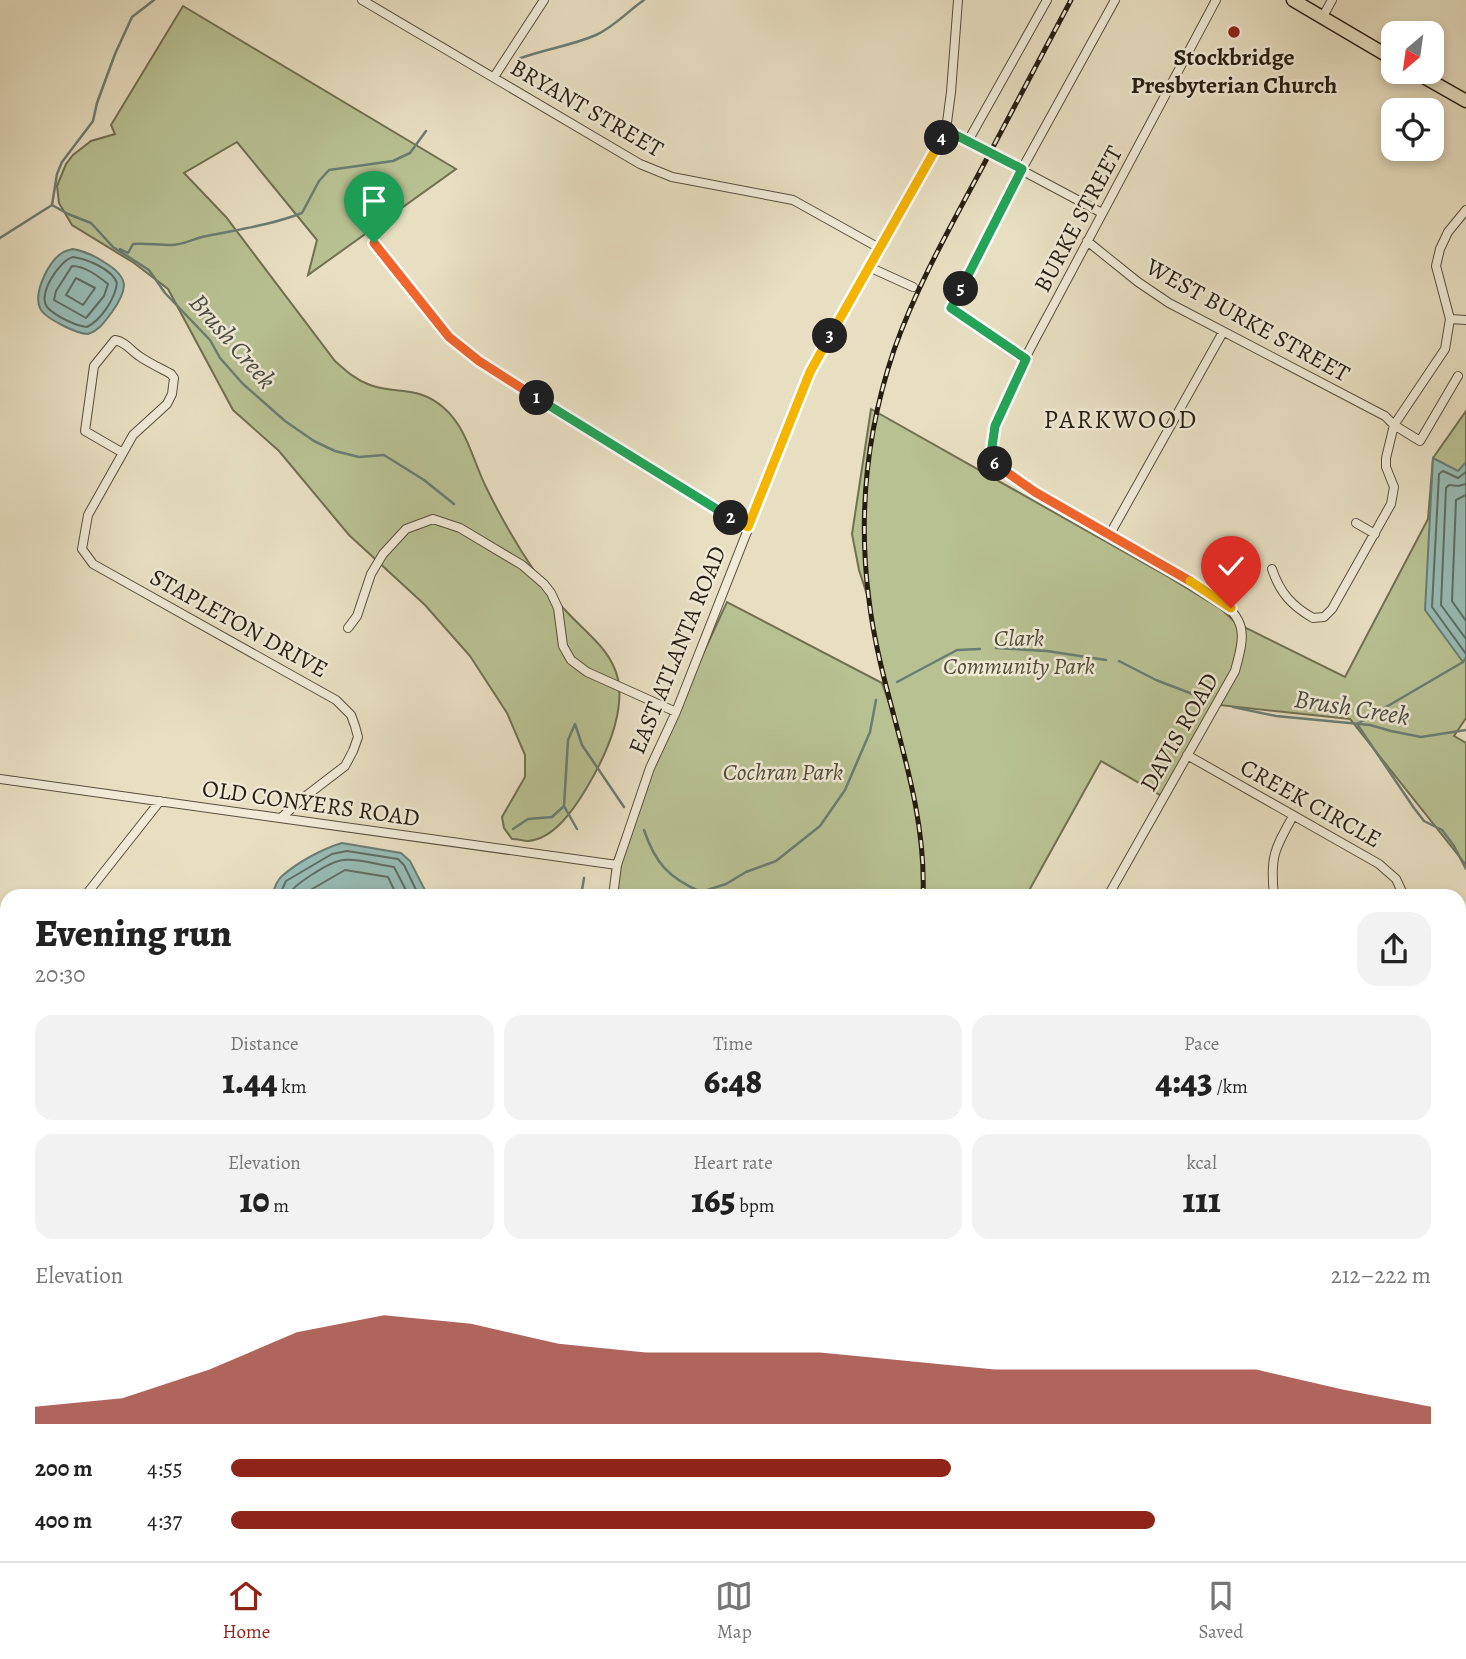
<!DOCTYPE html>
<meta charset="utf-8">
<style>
body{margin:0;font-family:Alegreya,serif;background:#f2f2f2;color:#222;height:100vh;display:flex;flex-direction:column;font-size:26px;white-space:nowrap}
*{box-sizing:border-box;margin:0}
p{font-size:23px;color:#767676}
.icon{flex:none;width:38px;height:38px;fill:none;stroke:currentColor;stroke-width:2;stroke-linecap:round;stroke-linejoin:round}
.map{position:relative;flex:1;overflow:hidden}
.details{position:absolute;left:0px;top:889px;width:1466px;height:672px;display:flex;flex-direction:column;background:#fff;border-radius:21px 21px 0 0;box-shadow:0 4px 10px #0003}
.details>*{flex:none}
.needle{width:46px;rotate:209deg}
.controls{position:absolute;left:1381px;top:21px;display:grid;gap:14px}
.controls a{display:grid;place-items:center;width:63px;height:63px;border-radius:14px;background:#fff;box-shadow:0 4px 10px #0003;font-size:35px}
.pin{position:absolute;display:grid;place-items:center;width:60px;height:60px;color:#fff;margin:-72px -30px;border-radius:50% 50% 50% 0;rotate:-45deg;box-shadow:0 0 7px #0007}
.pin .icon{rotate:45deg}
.km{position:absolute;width:35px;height:35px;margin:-18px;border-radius:50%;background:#222;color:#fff;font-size:19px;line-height:35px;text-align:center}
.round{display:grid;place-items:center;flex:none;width:74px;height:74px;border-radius:21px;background:#f2f2f2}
.summary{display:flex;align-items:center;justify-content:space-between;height:119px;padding:0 35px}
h1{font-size:38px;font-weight:800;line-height:52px}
.stats{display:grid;grid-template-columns:repeat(3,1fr);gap:10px;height:119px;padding:7px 35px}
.stats div{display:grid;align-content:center;border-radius:18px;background:#f2f2f2;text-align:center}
.stats b{font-size:35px;font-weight:800}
.stats small{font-size:19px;font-weight:400}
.stats p{font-size:19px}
.chart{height:196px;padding:14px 35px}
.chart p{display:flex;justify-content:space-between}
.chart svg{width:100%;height:126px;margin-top:7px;fill:#8f2418;opacity:.7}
ul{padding:0 35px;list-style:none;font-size:23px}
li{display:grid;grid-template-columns:112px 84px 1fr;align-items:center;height:52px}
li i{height:18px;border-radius:9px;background:#8f2418}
.menu{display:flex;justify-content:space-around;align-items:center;height:98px;border-top:2px solid #e0e0e0;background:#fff;font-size:19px;color:#767676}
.menu a{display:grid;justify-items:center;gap:4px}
.menu .active{color:#8f2418}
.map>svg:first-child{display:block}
</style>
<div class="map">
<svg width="1466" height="1561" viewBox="0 0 1466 1561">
<rect width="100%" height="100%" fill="#e8dfc2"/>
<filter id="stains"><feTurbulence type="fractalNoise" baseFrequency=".00286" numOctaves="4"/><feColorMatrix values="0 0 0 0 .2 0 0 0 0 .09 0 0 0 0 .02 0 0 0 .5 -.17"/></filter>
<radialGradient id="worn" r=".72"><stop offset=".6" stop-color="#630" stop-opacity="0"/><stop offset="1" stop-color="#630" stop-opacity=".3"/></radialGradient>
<path fill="#b8c192" stroke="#707052" stroke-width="2" d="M183,6L456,169L308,275L317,240L237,142L184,173L226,217L335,361C346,371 356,380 370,385C398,395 418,385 444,408C467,428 473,461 486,487C501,518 518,547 537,575C546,588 556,601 567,612C586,633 611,649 618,679C625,715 604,759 586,789C574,809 554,839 528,841C524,841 517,839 512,839L504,828L502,817L525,777V755L507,713L470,656L425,605L349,535L279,451L233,410L168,289L134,263L72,225L59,203L57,186L66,164L73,155L91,141L115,134L111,125Z
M871,409L1165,575L1221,609L1236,623L1345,677L1428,519L1433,458L1466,411V718L1454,736L1466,743V865L1350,719L1219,705L1235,671L1187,755L1167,799L1101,761L1026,896H923L922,889L919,896H610L613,864L641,788L727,602L882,683L900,735L874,635L869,601L859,570L852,534Z"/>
<path fill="#97bcb6" stroke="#6a7d74" stroke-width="2" d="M73,249C84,251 95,256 104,262C129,277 129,288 112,312C105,321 100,330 88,334C77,334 44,318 40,308C33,292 49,261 62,253C65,251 70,250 73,249Z
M1433,458L1458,471L1466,462V657L1463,662L1425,610Z
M342,843L401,853L410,861L428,896H272C274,889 276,881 282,876C298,862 322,849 342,843Z"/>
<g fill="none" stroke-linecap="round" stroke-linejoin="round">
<path stroke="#5f6d64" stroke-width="2" d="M73,257C87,259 112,269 117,283C115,299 101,320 87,327C76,326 55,316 47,307C37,294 60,260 73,257Z
M72,266C85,266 98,276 108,284L104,296L86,318L54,300L56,291Z
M76,278L95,288L83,305L66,295Z
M1466,472L1458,478L1443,471L1439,474L1432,607L1466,654
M1466,484L1458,486L1449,485L1446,488L1441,605L1466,639
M1466,495L1456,500L1452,601L1466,621
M279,896L286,881L332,854L347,851L398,859L404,865L419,896
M288,896C292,885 331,861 343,860C359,858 378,865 394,867L409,896
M300,896L345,870L388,877L397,896"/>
<path stroke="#6a7d74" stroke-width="2.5" d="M518,59C544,49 571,46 596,35C614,27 628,11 644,0
M52,205L68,214L91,223L113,247L149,270L165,293L210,340L220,358L243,384L285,421L314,441L335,451L359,457L384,455L424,480L454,504
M52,205L57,174L62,162L93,121L97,103L115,54L132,17L154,0
M0,238L52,205
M120,249L128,253L133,244C146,243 157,245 171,245C184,245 194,238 207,236C240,229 271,225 302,213L319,181L329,170L393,161L410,153L426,131
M996,648L1047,651L1106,660
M1119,661L1156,680L1203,698
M897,682L957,650L980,649
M1233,707L1276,716L1370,725L1391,731L1421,737L1466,730
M575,724L582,745L624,807
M1357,724L1414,808L1424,821L1442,830L1454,846L1466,869
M1357,724L1463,662
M564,806L577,829
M513,829L528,819L552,817L564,806L568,740L575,724
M644,830C655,863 669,878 701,892L726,884L746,872L776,861L820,826L845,790L870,732L876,700
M581,896L584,878
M1460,1149L1466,1125
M0,1423L7,1413
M1460,1543L1465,1561
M913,1554V1561"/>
<g stroke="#574e3e" stroke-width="10">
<path id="minor" d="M362,0L640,164L672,177L793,200L881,249
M1322,18L1332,0
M494,77L544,0
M946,130L1102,213
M968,141L1047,0
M1087,241L1138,282L1169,303L1385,416L1394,425L1420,441L1458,376
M374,243L449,337L479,361L701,501L748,527
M869,267L913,287
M1450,319L1466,320
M1026,359L951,308L1022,169L1115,0
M123,453L85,431L94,366L115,340C126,342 130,350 139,356C149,363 160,368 171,374L174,378L172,394L167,404L133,435L88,515L82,549L93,564L336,700L351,715L355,726L358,737L353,751L345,766L302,799L282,817
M1356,523L1375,534
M1110,534L1223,332
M1272,569C1280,593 1292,606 1313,618L1324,617L1332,609L1391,504L1394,487L1386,467V458L1394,425L1445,349L1450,319L1436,266L1440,249L1448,232L1466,210
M348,628L357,616L371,574L383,554L406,529L433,519L460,528L522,565L544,584L551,593L558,608L563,646L571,660L587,672L676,712
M1187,755L1379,864L1396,879L1404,896
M0,779L617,865
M85,896L160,801
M613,896L617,865L650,768L676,712L810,372L946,130L951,92L958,0
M1108,896L1235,671C1246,631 1247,621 1213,594L1035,492L990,461C994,406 1035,341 1061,291C1112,194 1164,97 1216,0
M1274,896C1270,857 1274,850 1293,816
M1460,920H1466
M0,1004L7,995
M195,1554L207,1561
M397,1554L409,1561
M666,1554L670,1561
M1005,1554L1007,1561
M1073,1554L1074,1561
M1123,1554L1124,1561
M1288,1554L1289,1561
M224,1561L228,1554
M305,1561L309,1554
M420,1561L425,1554
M497,1561L502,1554
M1420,1561L1422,1554"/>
</g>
<g stroke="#271e12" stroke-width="15">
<path id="highway" d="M1293,0L1393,59
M1415,72L1466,101"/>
</g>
<use href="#minor" stroke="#f0ead7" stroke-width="8"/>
<use href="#highway" stroke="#e8dfc2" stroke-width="12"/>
<g stroke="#271e12" stroke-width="5">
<path id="rail" d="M923,896C927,791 881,701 869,600C858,516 867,430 894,350C917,285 952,224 984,164C1013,109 1042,55 1071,0
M449,1561L455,1554"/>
</g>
<use href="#rail" stroke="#f0ead7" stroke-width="2.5" stroke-dasharray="8" stroke-linecap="butt"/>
</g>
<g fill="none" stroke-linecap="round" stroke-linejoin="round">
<g stroke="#fff" stroke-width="14">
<path id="split-1" d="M374,243L449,337L479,361L537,398"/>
</g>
<g stroke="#fff" stroke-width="14">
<path id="split-2" d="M537,398L731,518"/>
</g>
<g stroke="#fff" stroke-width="14">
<path id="split-3" d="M731,518L748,527L810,372L830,336"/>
</g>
<g stroke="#fff" stroke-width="14">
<path id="split-4" d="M830,336L942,138"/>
</g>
<g stroke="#fff" stroke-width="14">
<path id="split-5" d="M942,138L946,130L1022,169L961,289"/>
</g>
<g stroke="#fff" stroke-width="14">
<path id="split-6" d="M961,289L951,308L1026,359L995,426L990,461L995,464"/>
</g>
<g stroke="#fff" stroke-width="14">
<path id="split-7" d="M995,464L1035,492L1190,581"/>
</g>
<g stroke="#fff" stroke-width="14">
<path id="split-8" d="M1190,581L1231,608"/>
</g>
<use href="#split-1" stroke="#f0652b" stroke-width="9"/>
<use href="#split-2" stroke="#22a559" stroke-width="9"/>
<use href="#split-3" stroke="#f5b400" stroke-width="9"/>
<use href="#split-4" stroke="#f5b400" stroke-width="9"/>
<use href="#split-5" stroke="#22a559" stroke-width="9"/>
<use href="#split-6" stroke="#22a559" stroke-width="9"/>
<use href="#split-7" stroke="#f0652b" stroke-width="9"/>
<use href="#split-8" stroke="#f5b400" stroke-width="9"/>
</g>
<circle fill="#8f2418" stroke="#f0ead7" stroke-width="2.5" cx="1234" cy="32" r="7"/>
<g text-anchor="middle" stroke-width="5" stroke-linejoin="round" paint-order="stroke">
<g font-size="24" font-weight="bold" fill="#271e12" stroke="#f0ead7">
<text x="1234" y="65">Stockbridge<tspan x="1234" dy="28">Presbyterian Church</tspan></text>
</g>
<g font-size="24" fill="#271e12" stroke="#f0ead7">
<text transform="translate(587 108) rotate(30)" y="8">BRYANT STREET</text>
<text transform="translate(1078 219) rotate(-62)" y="8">BURKE STREET</text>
<text transform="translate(1248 320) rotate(29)" y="8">WEST BURKE STREET</text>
<text transform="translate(239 623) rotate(29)" y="8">STAPLETON DRIVE</text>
<text transform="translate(677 650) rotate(-68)" y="8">EAST ATLANTA ROAD</text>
<text transform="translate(1179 732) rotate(-60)" y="8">DAVIS ROAD</text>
<text transform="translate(311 803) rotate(8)" y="8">OLD CONYERS ROAD</text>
<text transform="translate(1311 803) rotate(29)" y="8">CREEK CIRCLE</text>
</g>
<g font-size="24" font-style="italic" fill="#524f38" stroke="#f0ead7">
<text x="1019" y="646">Clark<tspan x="1019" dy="28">Community Park</tspan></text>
<text x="783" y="780">Cochran Park</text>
</g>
<g font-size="26" font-style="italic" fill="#494d43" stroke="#f0ead7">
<text transform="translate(233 341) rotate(49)" y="9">Brush Creek</text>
<text transform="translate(1352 707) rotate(9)" y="9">Brush Creek</text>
</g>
<g font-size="26" letter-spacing="2" fill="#271e12" stroke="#f0ead7">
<text x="1121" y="428">PARKWOOD</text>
</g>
</g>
<rect width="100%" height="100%" filter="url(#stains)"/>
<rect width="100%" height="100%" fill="url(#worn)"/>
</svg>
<div class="controls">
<a><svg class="needle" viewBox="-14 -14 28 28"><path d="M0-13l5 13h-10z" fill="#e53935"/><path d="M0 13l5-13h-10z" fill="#767676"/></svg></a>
<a><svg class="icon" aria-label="locate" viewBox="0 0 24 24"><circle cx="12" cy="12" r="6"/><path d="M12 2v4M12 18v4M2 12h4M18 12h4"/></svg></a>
</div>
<div class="pin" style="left:374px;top:243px;background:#1e9e55"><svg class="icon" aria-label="arrive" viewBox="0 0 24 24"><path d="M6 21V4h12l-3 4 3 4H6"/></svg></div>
<div class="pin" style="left:1231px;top:608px;background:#d93025"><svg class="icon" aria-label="check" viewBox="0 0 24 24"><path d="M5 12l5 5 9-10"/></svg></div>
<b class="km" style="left:537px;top:398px">1</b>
<b class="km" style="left:731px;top:518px">2</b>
<b class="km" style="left:830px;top:336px">3</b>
<b class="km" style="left:942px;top:138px">4</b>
<b class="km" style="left:961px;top:289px">5</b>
<b class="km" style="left:995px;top:464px">6</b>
<section class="details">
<div class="summary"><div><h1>Evening run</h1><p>20:30</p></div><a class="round"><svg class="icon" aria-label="share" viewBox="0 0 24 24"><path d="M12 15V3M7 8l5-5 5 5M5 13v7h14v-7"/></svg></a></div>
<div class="stats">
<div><p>Distance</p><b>1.44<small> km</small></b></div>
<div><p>Time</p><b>6:48</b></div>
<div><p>Pace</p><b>4:43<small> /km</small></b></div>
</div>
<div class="stats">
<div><p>Elevation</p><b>10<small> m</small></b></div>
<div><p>Heart rate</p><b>165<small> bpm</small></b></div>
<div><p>kcal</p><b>111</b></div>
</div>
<div class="chart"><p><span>Elevation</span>212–222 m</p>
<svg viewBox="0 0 160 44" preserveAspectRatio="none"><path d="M0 44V38L10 35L20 25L30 12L40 6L50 9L60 16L70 19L80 19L90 19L100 22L110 25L120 25L130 25L140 25L150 32L160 38V44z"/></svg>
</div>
<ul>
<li><b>200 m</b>4:55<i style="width:60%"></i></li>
<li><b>400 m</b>4:37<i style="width:77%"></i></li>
</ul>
</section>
</div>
<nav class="menu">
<a class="active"><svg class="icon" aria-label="home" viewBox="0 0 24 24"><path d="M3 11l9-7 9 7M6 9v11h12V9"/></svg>Home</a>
<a><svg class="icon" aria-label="map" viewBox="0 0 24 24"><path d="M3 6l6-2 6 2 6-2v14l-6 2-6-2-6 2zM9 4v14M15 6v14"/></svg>Map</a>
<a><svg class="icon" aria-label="saved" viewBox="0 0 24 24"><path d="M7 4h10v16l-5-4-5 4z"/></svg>Saved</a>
</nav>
